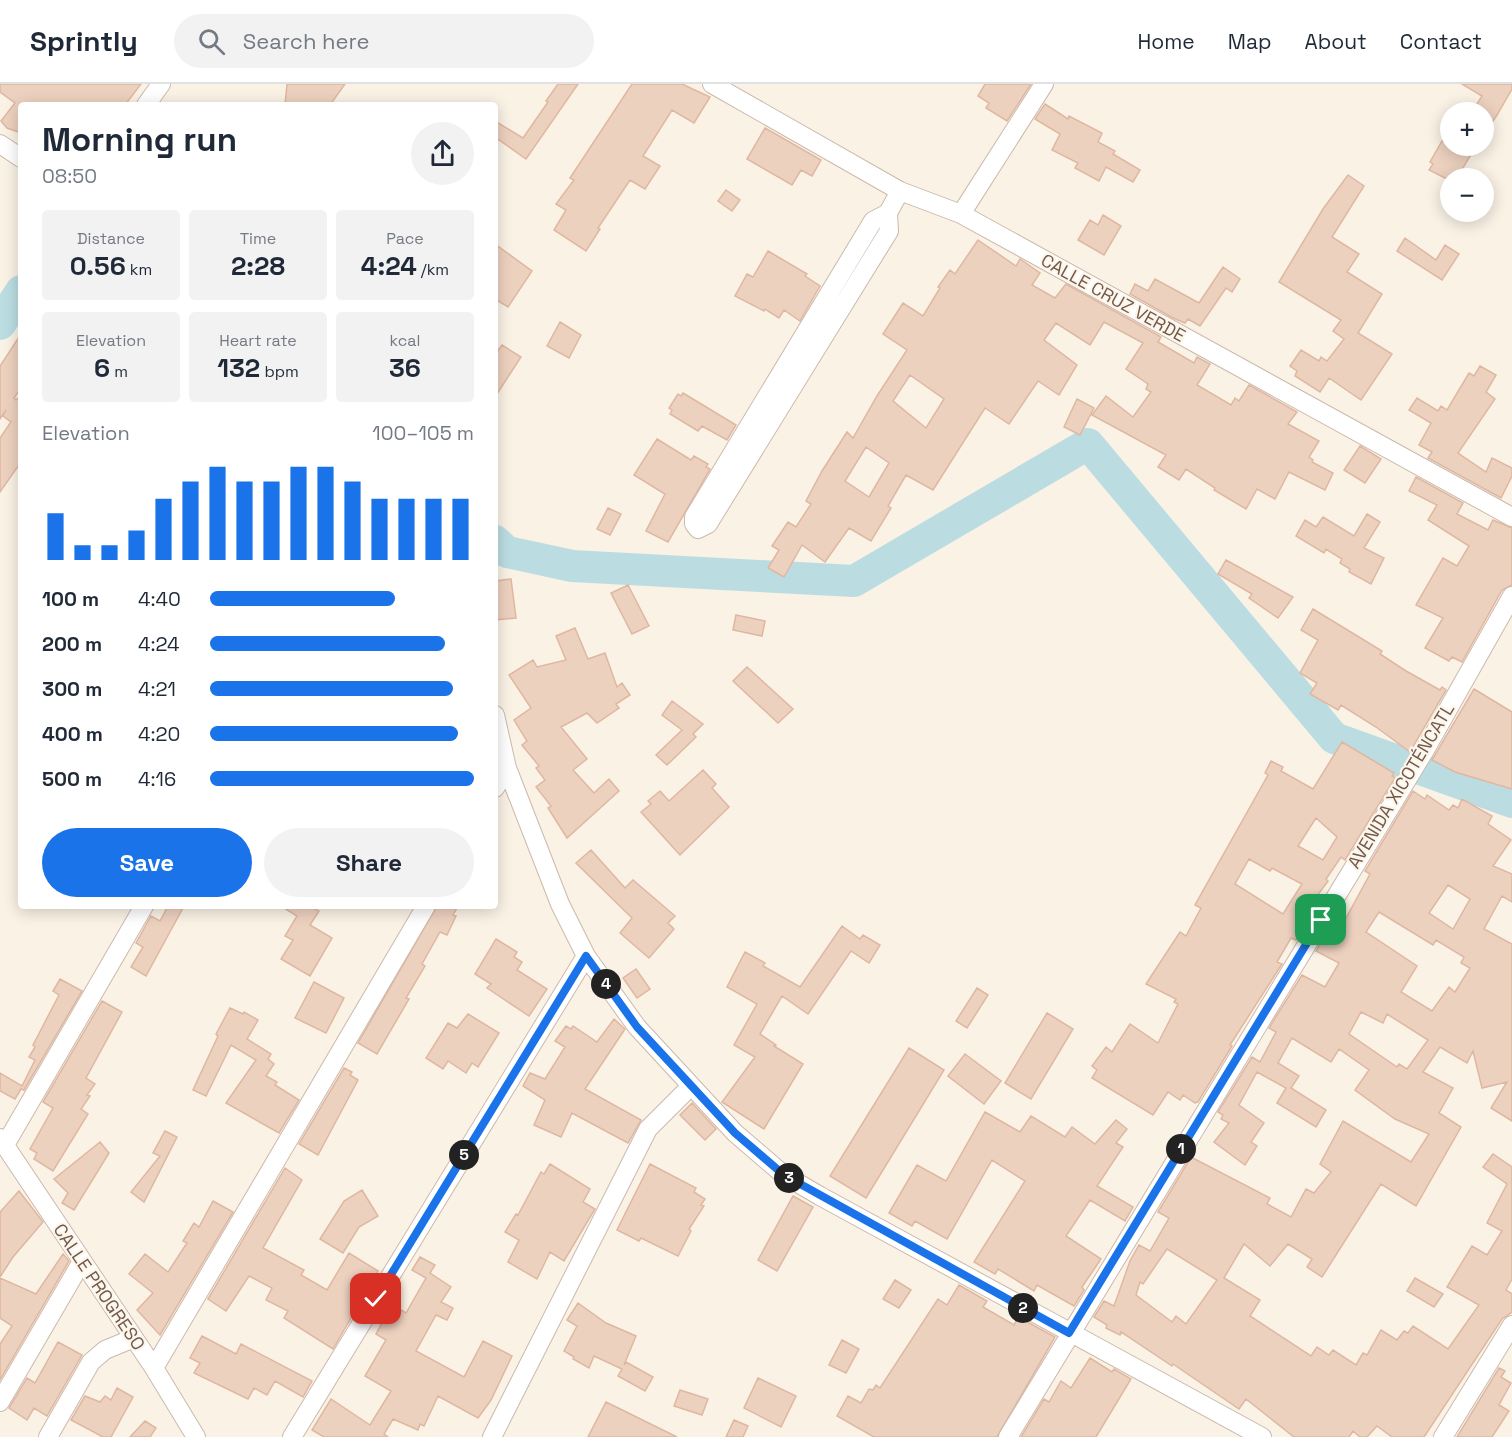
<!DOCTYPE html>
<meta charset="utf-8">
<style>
body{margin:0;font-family:"Space Grotesk",sans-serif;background:#f2f2f3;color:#1f2937;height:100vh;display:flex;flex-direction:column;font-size:22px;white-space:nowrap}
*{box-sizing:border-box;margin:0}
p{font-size:20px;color:#747a83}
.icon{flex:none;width:33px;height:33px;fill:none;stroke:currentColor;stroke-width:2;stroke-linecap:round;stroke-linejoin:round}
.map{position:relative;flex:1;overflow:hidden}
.panel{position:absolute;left:18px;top:18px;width:480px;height:807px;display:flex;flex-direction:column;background:#fff;border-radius:6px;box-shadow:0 3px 15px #0003}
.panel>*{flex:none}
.buttons{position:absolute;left:1440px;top:18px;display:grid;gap:12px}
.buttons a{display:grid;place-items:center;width:54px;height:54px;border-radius:50%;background:#fff;box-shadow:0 3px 15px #0003;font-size:30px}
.pin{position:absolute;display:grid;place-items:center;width:51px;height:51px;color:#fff;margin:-26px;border-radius:12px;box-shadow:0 3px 9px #0006}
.km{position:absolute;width:30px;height:30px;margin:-15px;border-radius:50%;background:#222;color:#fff;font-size:16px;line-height:30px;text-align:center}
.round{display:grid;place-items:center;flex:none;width:63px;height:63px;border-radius:32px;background:#f2f2f3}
.summary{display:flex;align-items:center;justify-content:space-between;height:102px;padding:0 24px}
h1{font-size:33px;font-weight:600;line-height:45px}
.figures{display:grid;grid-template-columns:repeat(3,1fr);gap:9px;height:102px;padding:6px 24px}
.figures div{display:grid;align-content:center;border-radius:6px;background:#f2f2f3;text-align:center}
.figures b{font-size:26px;font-weight:600}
.figures small{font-size:16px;font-weight:400}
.figures p{font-size:16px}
.chart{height:168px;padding:12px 24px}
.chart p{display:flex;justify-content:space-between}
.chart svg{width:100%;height:108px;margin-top:6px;stroke:#1a73e8;stroke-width:6}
.cta{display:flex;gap:12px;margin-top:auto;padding:12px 24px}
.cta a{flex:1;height:69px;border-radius:36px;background:#1a73e8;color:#fff;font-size:24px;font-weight:600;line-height:69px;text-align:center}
.cta a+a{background:#f2f2f3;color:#1f2937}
ul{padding:0 24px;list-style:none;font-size:20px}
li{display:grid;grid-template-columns:96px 72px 1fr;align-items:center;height:45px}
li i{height:15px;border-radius:8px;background:#1a73e8}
header{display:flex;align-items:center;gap:36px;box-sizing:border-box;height:84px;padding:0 30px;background:#fff;border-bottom:2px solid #e0e1e3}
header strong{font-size:28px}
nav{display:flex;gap:33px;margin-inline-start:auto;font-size:21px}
.search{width:420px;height:54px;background:#f2f2f3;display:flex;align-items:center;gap:15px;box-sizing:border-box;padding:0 21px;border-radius:33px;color:#747a83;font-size:22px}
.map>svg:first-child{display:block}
</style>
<header>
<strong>Sprintly</strong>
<div class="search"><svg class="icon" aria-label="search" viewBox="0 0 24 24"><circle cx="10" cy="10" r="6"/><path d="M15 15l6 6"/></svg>Search here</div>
<nav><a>Home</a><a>Map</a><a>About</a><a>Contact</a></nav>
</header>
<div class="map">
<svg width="1512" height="1353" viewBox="0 0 1512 1353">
<rect width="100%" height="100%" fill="#faf2e5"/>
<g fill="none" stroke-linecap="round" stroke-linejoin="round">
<path stroke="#bbdde2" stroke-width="32" d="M0,240L21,207
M495,457L507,468L572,482L854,497L1088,360L1334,654L1512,718"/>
</g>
<path fill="#edd1bf" stroke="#dfb7a1" stroke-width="1.5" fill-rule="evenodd" d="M0,0H141L125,21H21V49L7,44L1,37L15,19L0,8Z
M287,0H345L330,21H285Z
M558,0H578L526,75L495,53V37L523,54L548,18L546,17Z
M632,0H682L710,13L694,39L672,26L643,72L660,82L645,105L630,96L598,144L600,145L586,167L554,146L566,126L556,120L574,96L570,94Z
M985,0H1031L1007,37L986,24L989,19L978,12Z
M1462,0H1512V5L1497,31L1484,50V28H1472L1482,12Z
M1045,20L1068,35L1069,32L1102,49L1098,58L1115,67L1113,70L1140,86L1133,98L1106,83L1099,97L1075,84L1078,79L1052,66L1060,50L1035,35Z
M1450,43V62H1476L1457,94H1445L1429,86L1433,80L1430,78Z
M765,44L821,76L812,92L801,86L792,101L747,75Z
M1348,91L1364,102L1332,153L1359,170L1347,188L1382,210L1358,249L1392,270L1361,316L1329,294L1320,308L1295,292L1297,287L1290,282L1301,266L1319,277L1321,273L1327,277L1344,255L1333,247L1341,236L1279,198L1323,125Z
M726,106L740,116L732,127L718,117Z
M1103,131L1121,142L1104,171L1078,156L1090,136L1098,141Z
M1405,154L1436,176L1445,161L1459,170L1442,196L1397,167Z
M978,156L1016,182L1020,175L1040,189L1032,201L1055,214L1066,200L1161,253L1158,258L1194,279L1197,273L1210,280L1197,301L1231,321L1235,314L1239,317L1249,301L1297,328L1288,340L1319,357L1309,373L1313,376L1312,378L1333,389L1325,406L1289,388L1275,415L1257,405L1246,425L1214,406L1215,404L1186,385L1179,396L1158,383L1166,371L1092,331L1106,312L1133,333L1151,308L1146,305L1148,300L1126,285L1143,259L1104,238L1090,261L1056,239L1044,256L1077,281L1059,311L1038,297L1009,340L985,324L933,406L906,391L888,422L891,424L871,457L849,444L825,478L802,461L784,493L768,484L779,466L772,462L788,438L796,443L811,420L806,417L822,387L847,348L853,354L877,312L907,266L883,250L903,219L923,232L940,204L938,203L950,186L955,190ZM910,291L944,315L926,344L893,317ZM866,363L889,379L869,413L845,397Z
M495,160L532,187L508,223L495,215Z
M768,167L807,190L805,192L820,202L800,237L784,226L779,234L765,225L764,227L735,212L747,190L753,193Z
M1223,183L1240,195L1232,208L1226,204L1200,242L1188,235L1185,239L1173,234L1130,210L1135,200L1148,207L1155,195L1199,219Z
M560,238L581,251L569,274L547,262Z
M21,250V304L14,314L16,316L21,311V378L0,408V354L11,338L3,332L6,326L0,335V282Z
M502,261L521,273L495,313V271Z
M1480,282L1496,291L1486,308L1495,315L1458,369L1486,388L1492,374L1512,384V392L1501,414L1428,374L1432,368L1419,361L1431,339L1409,326L1417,314L1438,327L1441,322L1447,326L1469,289L1474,292Z
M683,309L736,341L727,356L702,342L698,347L670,330L672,326L669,324L678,310L681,312Z
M1077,315L1094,324L1080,351L1064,343Z
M657,355L691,376L694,372L708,380L706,383L710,385L668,458L646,447L665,410L634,391Z
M1360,362L1381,375L1365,399L1344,386Z
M1416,393L1463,419L1457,430L1488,446L1493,436L1512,444V501L1502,506L1462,578L1452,573L1449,577L1425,564L1443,534L1416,521L1443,474L1457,482L1469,462L1428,436L1437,421L1409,407Z
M608,424L621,430L610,451L597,445Z
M1367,430L1380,438L1364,464L1384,474L1371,500L1349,488L1350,485L1340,479L1342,475L1326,465L1324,469L1296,452L1305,436L1316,443L1323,433L1354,452Z
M1226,476L1293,513L1278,534L1249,514L1252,510L1218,490Z
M511,495L516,534L495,536V497Z
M628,501L649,542L632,550L611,509Z
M1313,525L1382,567L1380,570L1406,587L1440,606L1442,603L1446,606L1410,668L1376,643L1341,621L1338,626L1310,610L1317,599L1300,589L1318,556L1301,546Z
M736,531L765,537L762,552L733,546Z
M575,544L588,575L605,569L617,603L622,599L630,611L616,620L619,624L597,639L587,629L561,643L587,675L573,686L594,709L609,695L619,707L567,754L548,724L551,722L536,703L545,696L536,684L539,682L522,661L527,657L514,636L531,624L509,591L533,576L537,583L566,576L556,552Z
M747,583L793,625L778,639L733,597Z
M1474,605L1512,628V705L1455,688L1432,676Z
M672,617L703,640L693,650L696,653L667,681L656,671L682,646L662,631Z
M1342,658L1394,689L1392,692L1395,694L1345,776L1341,773L1326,795L1328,797L1314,816L1319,819L1296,856L1291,854L1277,878L1282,880L1230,961L1232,962L1198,1018L1195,1019L1183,1011L1180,1016L1168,1008L1153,1031L1092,994L1097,986L1092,982L1106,963L1112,968L1130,940L1158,959L1178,920L1174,918L1176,915L1146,900L1180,848L1186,852L1201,824L1195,821L1268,691L1265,689L1271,677L1283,683L1281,687L1313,705ZM1316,734L1337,753L1323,776L1298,762ZM1249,775L1270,787L1272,784L1302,800L1283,830L1235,800Z
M703,686L716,700L712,704L729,723L680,771L641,728L651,720L648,717L660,707L669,717Z
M1413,707L1425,715L1427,711L1449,726L1453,721L1458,724L1462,715L1492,732L1488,740L1511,756L1493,782L1512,790V818L1502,812L1484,845L1512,860V1037L1491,1024L1507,998L1482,1004L1473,967L1467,979L1440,963L1423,988L1453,1004L1439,1029L1461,1043L1416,1122L1381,1100L1322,1193L1307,1183L1312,1175L1288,1160L1270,1182L1244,1160L1224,1194L1260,1216L1250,1232L1311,1272L1317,1263L1329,1271L1333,1266L1356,1281L1363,1269L1367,1271L1381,1246L1397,1256L1404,1247L1408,1249L1413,1242L1448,1265L1479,1221L1447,1203L1472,1162L1487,1171L1502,1147L1487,1139L1507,1100L1483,1083L1493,1070L1512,1083V1195L1506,1206L1512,1210V1228L1502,1235L1424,1353H1392L1377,1342L1367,1353H1360L1353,1347L1349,1353H1294L1246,1315L1239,1325L1173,1280L1172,1282L1121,1248L1120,1251L1106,1244L1107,1241L1094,1233L1104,1217L1114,1222L1130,1177L1139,1161L1150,1167L1169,1134L1158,1128L1191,1073L1270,1114L1267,1120L1291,1133L1306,1105L1314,1109L1331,1088L1320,1080L1343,1037L1411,1078L1429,1050L1395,1035L1355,1006L1369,986L1339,965L1331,978L1292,954L1278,979L1299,992L1291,1004L1326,1026L1316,1043L1277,1019L1286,1004L1257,988L1239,1021L1264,1039L1251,1058L1257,1062L1245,1081L1214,1058L1229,1039L1221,1035L1223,1031L1218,1028L1252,973L1260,978L1276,948L1269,944L1302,891L1325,903L1339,879L1316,867L1339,830L1346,834L1370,790L1365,787ZM1448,801L1470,815L1453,845L1429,829ZM1379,828L1433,861L1436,856L1464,873L1461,879L1470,884L1455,908L1449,903L1432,927L1401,908L1417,882L1366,848ZM1361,928L1383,939L1387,930L1428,956L1407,985L1399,980L1397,983L1349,950ZM1167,1165L1217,1196L1186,1240L1176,1232L1172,1238L1136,1211L1140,1198L1143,1200Z
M591,766L625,804L633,796L675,832L668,839L674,845L649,874L620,849L632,834L576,779Z
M168,822H184L146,892L131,883L143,863L136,859L151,832L160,837Z
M281,822H310L319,827L310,841L332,854L310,892L281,875L293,856L285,852L297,832Z
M437,822H458L453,831L456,832L447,851L440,848L422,880L425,882L406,914L409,915L377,970L358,959Z
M842,842L860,855L863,851L880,861L869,879L851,867L808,930L782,912L760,950L776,961L774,962L803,980L764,1045L722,1018L755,973L734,961L757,920L727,903L745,868L765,879L763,882L800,903Z
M496,855L517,868L514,873L522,878L517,886L547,905L529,932L487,904L491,900L475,890Z
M636,885L650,905L637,914L623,894Z
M60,895L82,907L24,1006L21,1005L15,1015L0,1007V989L22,1002L35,976L29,973L35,963L33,961L59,911L53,907Z
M314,898L344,914L326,949L295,934Z
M977,904L988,911L967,944L956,937Z
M102,917L122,928L86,994L95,1000L87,1011L90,1012L81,1025L88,1030L53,1087L34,1075L37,1069L30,1065L53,1024L43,1018Z
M230,924L243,930L244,928L258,936L247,955L271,970L268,975L274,980L266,992L277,998L275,1001L299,1016L279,1049L226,1019L256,976L231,961L206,1012L193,1006L218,952L216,950Z
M1047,929L1073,945L1031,1015L1005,999Z
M468,930L499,949L478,983L472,979L466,989L448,977L443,985L426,974L448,939L457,944Z
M614,935L625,945L585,1005L641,1036L628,1059L572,1029L561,1053L534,1041L545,1016L523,1002L530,989L545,995L565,963L555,957L566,942L571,945L573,942L597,958Z
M909,964L944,986L866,1114L830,1092Z
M965,970L1001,997L984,1020L948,992Z
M344,984L352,988L350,991L358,996L318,1071L299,1060Z
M692,1019L716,1045L705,1056L680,1031Z
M985,1028L1020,1048L1031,1032L1065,1053L1072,1043L1095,1060L1116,1036L1127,1045L1116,1059L1123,1063L1097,1102L1133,1123L1125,1137L1090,1116L1066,1152L1101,1175L1082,1203L1084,1206L1074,1222L1037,1201L1034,1207L998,1185L995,1190L974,1178L1025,1097L992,1076L947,1155L915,1137L912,1142L889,1129L917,1081L946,1097Z
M165,1047L177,1053L144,1118L131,1108L160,1072L153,1069Z
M100,1058L109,1069L74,1126L62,1119L68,1109L54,1095Z
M550,1080L590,1105L583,1118L595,1125L564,1177L550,1168L537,1195L508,1178L519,1156L505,1148L516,1130L518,1131L541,1088L544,1090Z
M650,1080L696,1104L694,1108L705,1115L701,1121L704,1122L689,1145L691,1147L678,1172L641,1154L639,1157L617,1146Z
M285,1084L302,1096L263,1164L304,1186L301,1191L327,1206L349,1169L378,1187L333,1265L284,1234L288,1227L266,1216L272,1204L249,1192L226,1227L208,1215Z
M362,1106L378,1132L359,1143L343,1169L320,1155L344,1117Z
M19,1107L43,1138L13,1173L0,1193V1128Z
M793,1112L813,1123L777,1187L758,1176Z
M213,1117L233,1128L160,1251L137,1226L153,1209L129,1190L145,1170L168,1188L187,1159L183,1157L194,1139L199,1143Z
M63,1170L69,1177L0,1296V1260L12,1242L0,1234V1194L36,1210Z
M420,1173L435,1181L430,1189L451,1203L441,1218L453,1224L447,1236L436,1231L416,1267L464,1293L483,1257L512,1272L491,1316L478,1334L438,1312L424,1342L420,1340L418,1346L393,1335L384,1350L388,1353H324L312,1346L331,1315L370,1341L391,1307L365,1292L386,1256L376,1250L389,1226L398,1231L401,1226L406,1229L426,1194L412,1186Z
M1415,1194L1443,1210L1434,1223L1407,1207Z
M895,1196L911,1206L899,1224L883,1215Z
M959,1201L987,1217L983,1223L1014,1241L1018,1233L1055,1253L997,1353H874L837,1332L848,1312L861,1319L869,1305L873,1306L876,1301L880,1304L938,1215L947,1221Z
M578,1219L606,1239L636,1252L624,1281L626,1278L653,1293L645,1307L618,1292L622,1285L594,1272L589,1284L573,1275L574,1273L564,1267L577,1242L567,1236Z
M202,1252L236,1270L241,1260L312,1297L303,1313L275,1297L267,1311L254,1304L248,1315L194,1289L200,1279L190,1274Z
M842,1256L859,1265L846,1289L829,1281Z
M58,1258L82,1271L47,1332L34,1324L27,1336L9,1324L27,1294L35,1299Z
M1090,1274L1112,1288L1114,1285L1131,1295L1096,1353H1021L1044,1315L1049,1318L1061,1297L1071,1304Z
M1499,1284L1505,1287L1501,1293L1511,1299L1499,1321L1509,1327L1492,1353H1457Z
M758,1294L796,1312L781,1343L744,1324Z
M117,1304L133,1313L111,1353H103L71,1336L85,1312L100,1318L105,1312L111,1316Z
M680,1306L708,1315L702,1331L674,1322Z
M606,1318L677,1353H588Z
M734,1336L748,1342L743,1353H726Z
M145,1337L156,1344L150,1353H130Z"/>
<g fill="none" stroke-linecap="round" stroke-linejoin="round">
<g stroke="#cbb9ac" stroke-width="20">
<path id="minor" d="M712,0L900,107L961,130L1512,433
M146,21L161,0
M0,60L21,74
M888,129L889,147L708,440L698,445L694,440V433L873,137L888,129L900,107
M961,130L1044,0
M495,631L507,684L560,820L586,872L637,943L735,1049L784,1091L820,1112L1262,1353
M495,704L507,684
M0,1054L154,1284L196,1353
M5,1061L144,822
M154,1284L426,822
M0,1318L81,1179
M48,1353L91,1278L105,1266L134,1254
M292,1353L586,872
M492,1353L648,1045L691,1002
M1008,1353L1425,666L1512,512
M1443,1353L1512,1241"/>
</g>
<use href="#minor" stroke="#fff" stroke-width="18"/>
</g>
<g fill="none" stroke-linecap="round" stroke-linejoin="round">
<g stroke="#fff" stroke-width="12">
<path id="route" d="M376,1215L586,872L637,943L735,1049L784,1091L1069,1249L1321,836"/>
</g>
<use href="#route" stroke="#1a73e8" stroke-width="8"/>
</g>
<g text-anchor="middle" stroke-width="4.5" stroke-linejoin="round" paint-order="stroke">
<g font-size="18" fill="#71594c" stroke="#fdf6eb">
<text transform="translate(1113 214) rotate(29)" y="6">CALLE CRUZ VERDE</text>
<text transform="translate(1401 702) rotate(-59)" y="6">AVENIDA XICOTÉNCATL</text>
<text transform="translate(99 1203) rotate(56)" y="6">CALLE PROGRESO</text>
</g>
</g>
</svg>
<div class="buttons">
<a>+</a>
<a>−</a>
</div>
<div class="pin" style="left:1321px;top:836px;background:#1e9e55"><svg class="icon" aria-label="arrive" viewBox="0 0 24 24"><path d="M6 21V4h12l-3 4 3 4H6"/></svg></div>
<div class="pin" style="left:376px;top:1215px;background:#d93025"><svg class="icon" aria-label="check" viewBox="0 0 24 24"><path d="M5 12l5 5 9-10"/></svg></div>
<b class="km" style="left:1181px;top:1065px">1</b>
<b class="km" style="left:1023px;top:1224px">2</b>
<b class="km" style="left:789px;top:1094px">3</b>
<b class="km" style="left:606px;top:900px">4</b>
<b class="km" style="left:464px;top:1071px">5</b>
<section class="panel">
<div class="summary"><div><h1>Morning run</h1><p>08:50</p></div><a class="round"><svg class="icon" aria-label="share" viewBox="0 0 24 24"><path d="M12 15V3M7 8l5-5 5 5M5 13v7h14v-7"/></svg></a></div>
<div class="figures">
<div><p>Distance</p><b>0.56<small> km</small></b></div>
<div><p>Time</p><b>2:28</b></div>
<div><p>Pace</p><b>4:24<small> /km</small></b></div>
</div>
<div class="figures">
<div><p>Elevation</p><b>6<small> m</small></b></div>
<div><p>Heart rate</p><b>132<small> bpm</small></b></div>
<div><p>kcal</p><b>36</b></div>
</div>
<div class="chart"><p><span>Elevation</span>100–105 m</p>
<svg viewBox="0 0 160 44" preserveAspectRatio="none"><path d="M5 44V25M15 44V38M25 44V38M35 44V32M45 44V19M55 44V12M65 44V6M75 44V12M85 44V12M95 44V6M105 44V6M115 44V12M125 44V19M135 44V19M145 44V19M155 44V19"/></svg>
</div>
<ul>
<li><b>100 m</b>4:40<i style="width:70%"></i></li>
<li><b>200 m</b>4:24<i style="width:89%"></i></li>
<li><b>300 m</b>4:21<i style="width:92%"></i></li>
<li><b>400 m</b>4:20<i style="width:94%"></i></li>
<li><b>500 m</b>4:16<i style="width:100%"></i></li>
</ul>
<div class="cta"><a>Save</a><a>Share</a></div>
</section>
</div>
